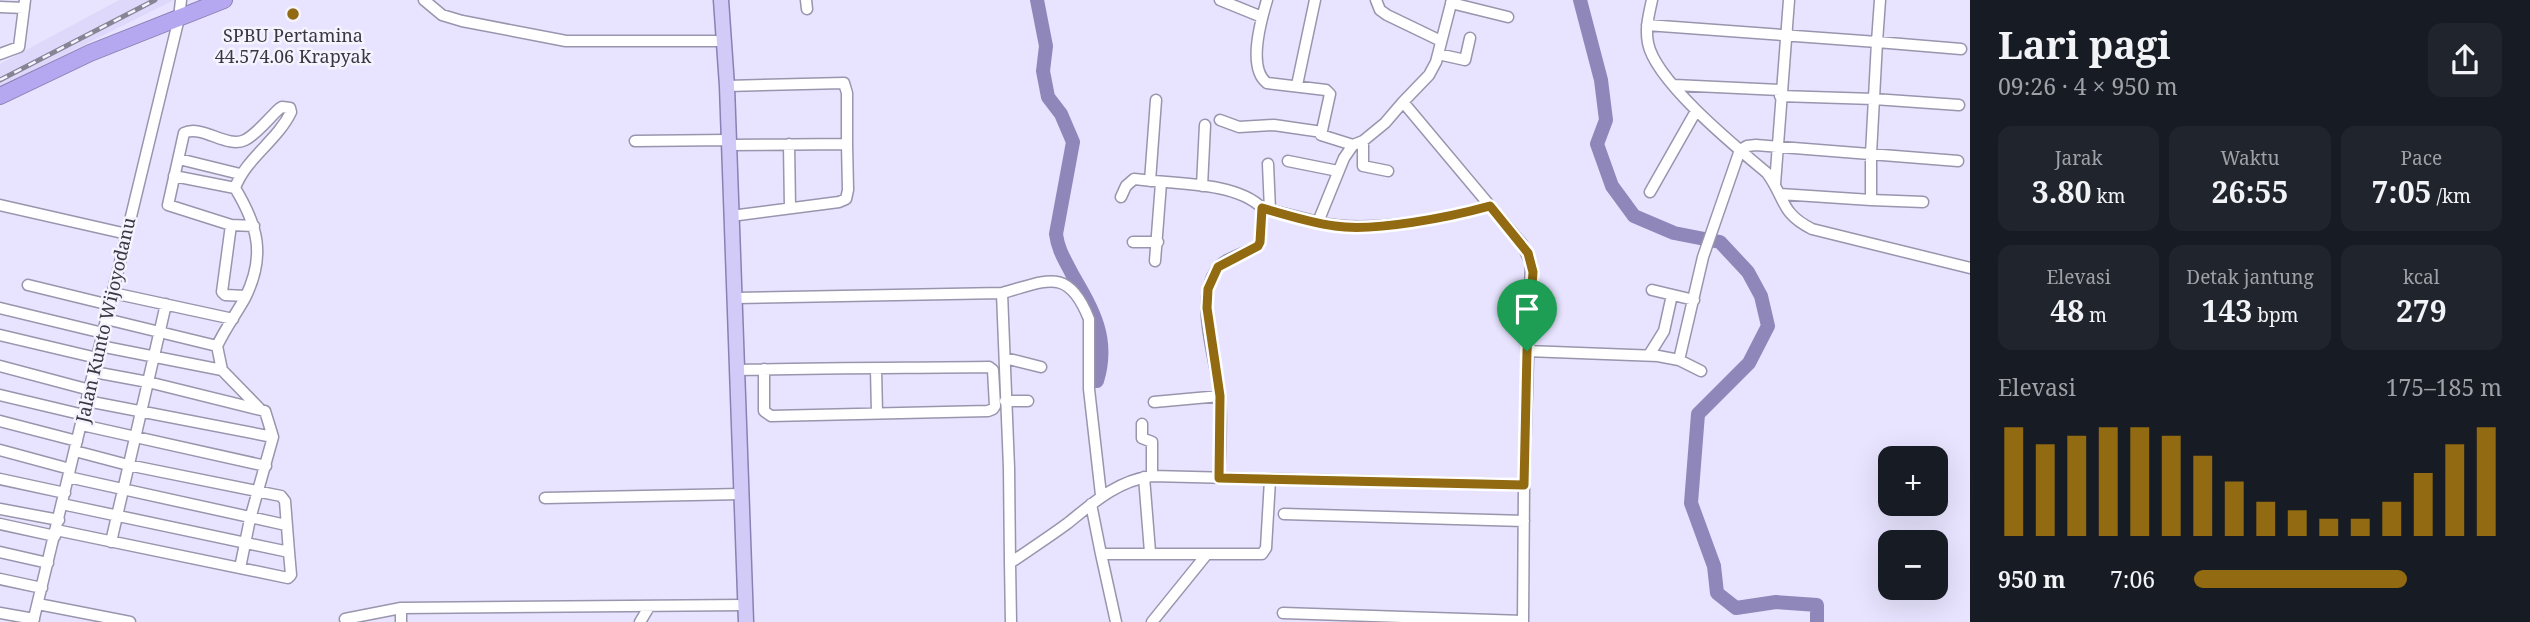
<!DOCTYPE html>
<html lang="id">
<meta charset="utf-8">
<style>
body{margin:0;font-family:"Noto Serif",serif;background:#20242c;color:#f1f3f6;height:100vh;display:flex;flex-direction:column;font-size:26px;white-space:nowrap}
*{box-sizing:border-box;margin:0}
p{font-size:23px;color:#9ea1a6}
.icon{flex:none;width:38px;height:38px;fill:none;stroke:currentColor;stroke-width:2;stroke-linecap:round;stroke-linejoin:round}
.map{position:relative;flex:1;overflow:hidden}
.side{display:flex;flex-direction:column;background:#171b24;width:560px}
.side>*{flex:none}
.controls{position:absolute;left:1878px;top:446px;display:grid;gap:14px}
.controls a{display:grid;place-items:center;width:70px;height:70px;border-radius:14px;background:#171b24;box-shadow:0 7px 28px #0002;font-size:35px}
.pin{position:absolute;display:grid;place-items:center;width:60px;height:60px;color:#fff;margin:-72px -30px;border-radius:50% 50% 50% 0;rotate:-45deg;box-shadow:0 0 7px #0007}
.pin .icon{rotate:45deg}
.round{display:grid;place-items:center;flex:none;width:74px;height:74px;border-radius:14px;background:#20242c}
.headline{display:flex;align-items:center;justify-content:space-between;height:119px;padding:0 28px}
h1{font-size:38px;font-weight:700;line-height:52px}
.figures{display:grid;grid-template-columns:repeat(3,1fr);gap:10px;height:119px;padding:7px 28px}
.figures div{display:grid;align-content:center;border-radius:14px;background:#20242c;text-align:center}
.figures b{font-size:30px;font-weight:700}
.figures small{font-size:19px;font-weight:400}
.figures p{font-size:19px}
.chart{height:196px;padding:14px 28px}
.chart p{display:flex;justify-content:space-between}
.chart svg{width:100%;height:126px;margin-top:7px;stroke:#916a11;stroke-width:6}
ul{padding:0 28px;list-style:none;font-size:23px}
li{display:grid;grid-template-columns:112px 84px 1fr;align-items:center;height:52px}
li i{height:18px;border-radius:9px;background:#916a11}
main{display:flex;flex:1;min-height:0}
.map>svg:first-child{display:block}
</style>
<main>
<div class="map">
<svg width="1970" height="622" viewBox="0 0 1970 622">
<rect width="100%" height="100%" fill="#e8e4ff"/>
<path fill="#ded9fb" d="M119,0H174L0,87V64Z"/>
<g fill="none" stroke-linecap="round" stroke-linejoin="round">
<path stroke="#8f87b9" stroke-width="14" d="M1037,0L1046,46L1043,71L1048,97L1061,114L1073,142L1056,234C1058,250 1065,260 1072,274C1093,310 1110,339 1097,381
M1580,0L1601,80L1606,120L1597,144L1612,186L1634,216L1674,233L1720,242L1748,272L1761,296L1768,326L1749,363L1698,414L1691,503L1714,566L1717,593L1736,608L1776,602L1817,605V622"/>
<g stroke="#9895ad" stroke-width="13">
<path id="minor" d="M424,0L442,15L462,21L566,41H725
M806,0L807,9
M1220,0L1262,17
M1267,0C1261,20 1247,68 1267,83L1326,90L1330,94L1321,135L1353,145
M1376,0L1380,10L1387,15L1441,41
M1452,0L1436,62L1429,75L1403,102L1522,244L1531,263L1524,485L1523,622
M1652,0C1649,14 1645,28 1648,43C1655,81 1736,147 1767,173C1786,199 1780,213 1812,229L1970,268
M1451,3L1508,17
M0,7L24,8L25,0
M1647,25L1877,42L1880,0
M0,54L19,47L24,8
M1438,54L1465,60L1470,38
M1297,85L1315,0
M1674,85L1780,90
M727,86L844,83L847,93V144
M1780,96L1874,99L1959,105
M1220,120L1239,127L1274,125L1322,132
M635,141L728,140
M1363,141V166L1388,171
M789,144L790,208
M728,145L847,144L848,190L846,199L839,202L731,216
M179,159L240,174
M1288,161L1338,171
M1268,164L1270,210
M1150,181L1156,100
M1775,184L1789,0
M1202,186L1205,125
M235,188C246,158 277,141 291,112L290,108L282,107L279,109C269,118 257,134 245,140C227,149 202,124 184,133L168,205L231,225L254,226
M1650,192L1696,111
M1780,194L1871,200V154L1877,42L1961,49
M1121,197L1126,186L1134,179C1170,184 1236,181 1262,208
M1871,200L1923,202
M0,205L127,234
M1318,222C1367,234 1442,219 1490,206
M231,225L222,292L225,295L246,296
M1133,242H1158
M1155,261L1161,183
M28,285L110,305
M1652,290L1694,300
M113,293L233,319
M1002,293C1047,281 1068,266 1089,319V389L1101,495
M735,298L1002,293L1009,468L1010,563
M0,308L103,333
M106,319L217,346C225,329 236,314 245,298C266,256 258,226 235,188L174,176
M0,335L97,358
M100,346L222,370
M217,346L222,370L259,408
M1527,351L1658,356L1679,360L1701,371
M1649,355L1664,331L1672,295
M1005,358L1041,367
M1679,360L1703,257L1740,150L1747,146L1756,145L1958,161
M0,366L90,390
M876,369L877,413
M737,370C821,368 905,368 989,367L993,370L995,406L993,409L988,411L771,416L764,411V369
M94,372L148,382L265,411L273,437L250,519L240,568
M0,395L84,415
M87,401L273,437
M1005,401H1028
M1154,402L1220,396
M0,421L77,441
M1142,424V438L1152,442V476
M82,425L266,466
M0,450L70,469
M68,477L286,525
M1144,477L1150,552
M1219,478C1220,451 1222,424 1220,397C1217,360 1194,303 1216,270C1225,257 1245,254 1258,246L1260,242L1262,208L1318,222L1344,158L1353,145L1363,141L1385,123L1403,102
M0,479L65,493
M545,498L741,494
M62,504L289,552L285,501L281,496L128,465L75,451
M1091,504L1101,554H1262L1266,548L1270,480
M0,509L59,520
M1284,514L1524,521
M0,524L55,536
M56,530L288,578L291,575L289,552
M111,542L166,304
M0,552L48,563
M1101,554L1116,622
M0,579L42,588
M38,604L130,622
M0,613L34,619
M1283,613L1523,621
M345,619L401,608L745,605
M33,622L179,18L181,0
M401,622V608
M640,622L649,607
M1011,622L1010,563C1029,550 1049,537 1068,523C1094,502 1117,481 1152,476L1524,485
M1152,622L1207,554"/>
</g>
<g stroke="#8a80b3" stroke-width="17">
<path id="major" d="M721,0L727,86L746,622"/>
</g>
<g stroke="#8a80b3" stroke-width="18">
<path id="highway" d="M0,96L90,53L224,0"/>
</g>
<use href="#minor" stroke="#fff" stroke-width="10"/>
<use href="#major" stroke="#d3cbf7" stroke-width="14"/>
<use href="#highway" stroke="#b5a8f1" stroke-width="16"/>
<g stroke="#878496" stroke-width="5">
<path id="rail" d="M0,80L155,0"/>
</g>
<use href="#rail" stroke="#f5f3fe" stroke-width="2.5" stroke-dasharray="8" stroke-linecap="butt"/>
</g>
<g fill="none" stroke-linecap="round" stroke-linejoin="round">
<g stroke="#fff" stroke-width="14">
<path id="route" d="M1490,206L1528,253L1533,272L1527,351L1524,485L1219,478L1220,396L1207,308L1208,289L1218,267L1258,246L1260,242L1262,208C1286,215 1311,223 1335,226C1375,232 1450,217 1490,206Z"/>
</g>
<use href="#route" stroke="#916a11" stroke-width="9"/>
</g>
<circle fill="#916a11" stroke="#f5f3fe" stroke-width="2.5" cx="293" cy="14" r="7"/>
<g text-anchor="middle" stroke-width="5" stroke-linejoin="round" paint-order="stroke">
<g font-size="18" fill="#393741" stroke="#f5f3fe">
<text x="293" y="42">SPBU Pertamina<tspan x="293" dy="21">44.574.06 Krapyak</tspan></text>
</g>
<g font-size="18" fill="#393741" stroke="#f5f3fe">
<text transform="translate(106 320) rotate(-77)" y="6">Jalan Kunto Wijoyodanu</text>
</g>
</g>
</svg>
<div class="controls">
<a>+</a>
<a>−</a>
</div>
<div class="pin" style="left:1527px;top:351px;background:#1e9e55"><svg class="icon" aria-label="arrive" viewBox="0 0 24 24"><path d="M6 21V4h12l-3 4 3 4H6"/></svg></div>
</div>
<section class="side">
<div class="headline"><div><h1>Lari pagi</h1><p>09:26 · 4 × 950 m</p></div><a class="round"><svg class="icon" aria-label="share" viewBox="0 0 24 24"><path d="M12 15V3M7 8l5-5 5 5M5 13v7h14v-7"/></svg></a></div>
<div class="figures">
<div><p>Jarak</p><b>3.80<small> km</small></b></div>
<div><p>Waktu</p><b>26:55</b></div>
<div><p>Pace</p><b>7:05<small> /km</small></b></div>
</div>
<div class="figures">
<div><p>Elevasi</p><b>48<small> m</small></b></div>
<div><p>Detak jantung</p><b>143<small> bpm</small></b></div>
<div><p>kcal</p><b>279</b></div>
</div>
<div class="chart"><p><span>Elevasi</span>175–185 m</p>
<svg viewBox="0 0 160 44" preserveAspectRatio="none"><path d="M5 44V6M15 44V12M25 44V9M35 44V6M45 44V6M55 44V9M65 44V16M75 44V25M85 44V32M95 44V35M105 44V38M115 44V38M125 44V32M135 44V22M145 44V12M155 44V6"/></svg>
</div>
<ul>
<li><b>950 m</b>7:06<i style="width:69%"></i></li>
</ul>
</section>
</main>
